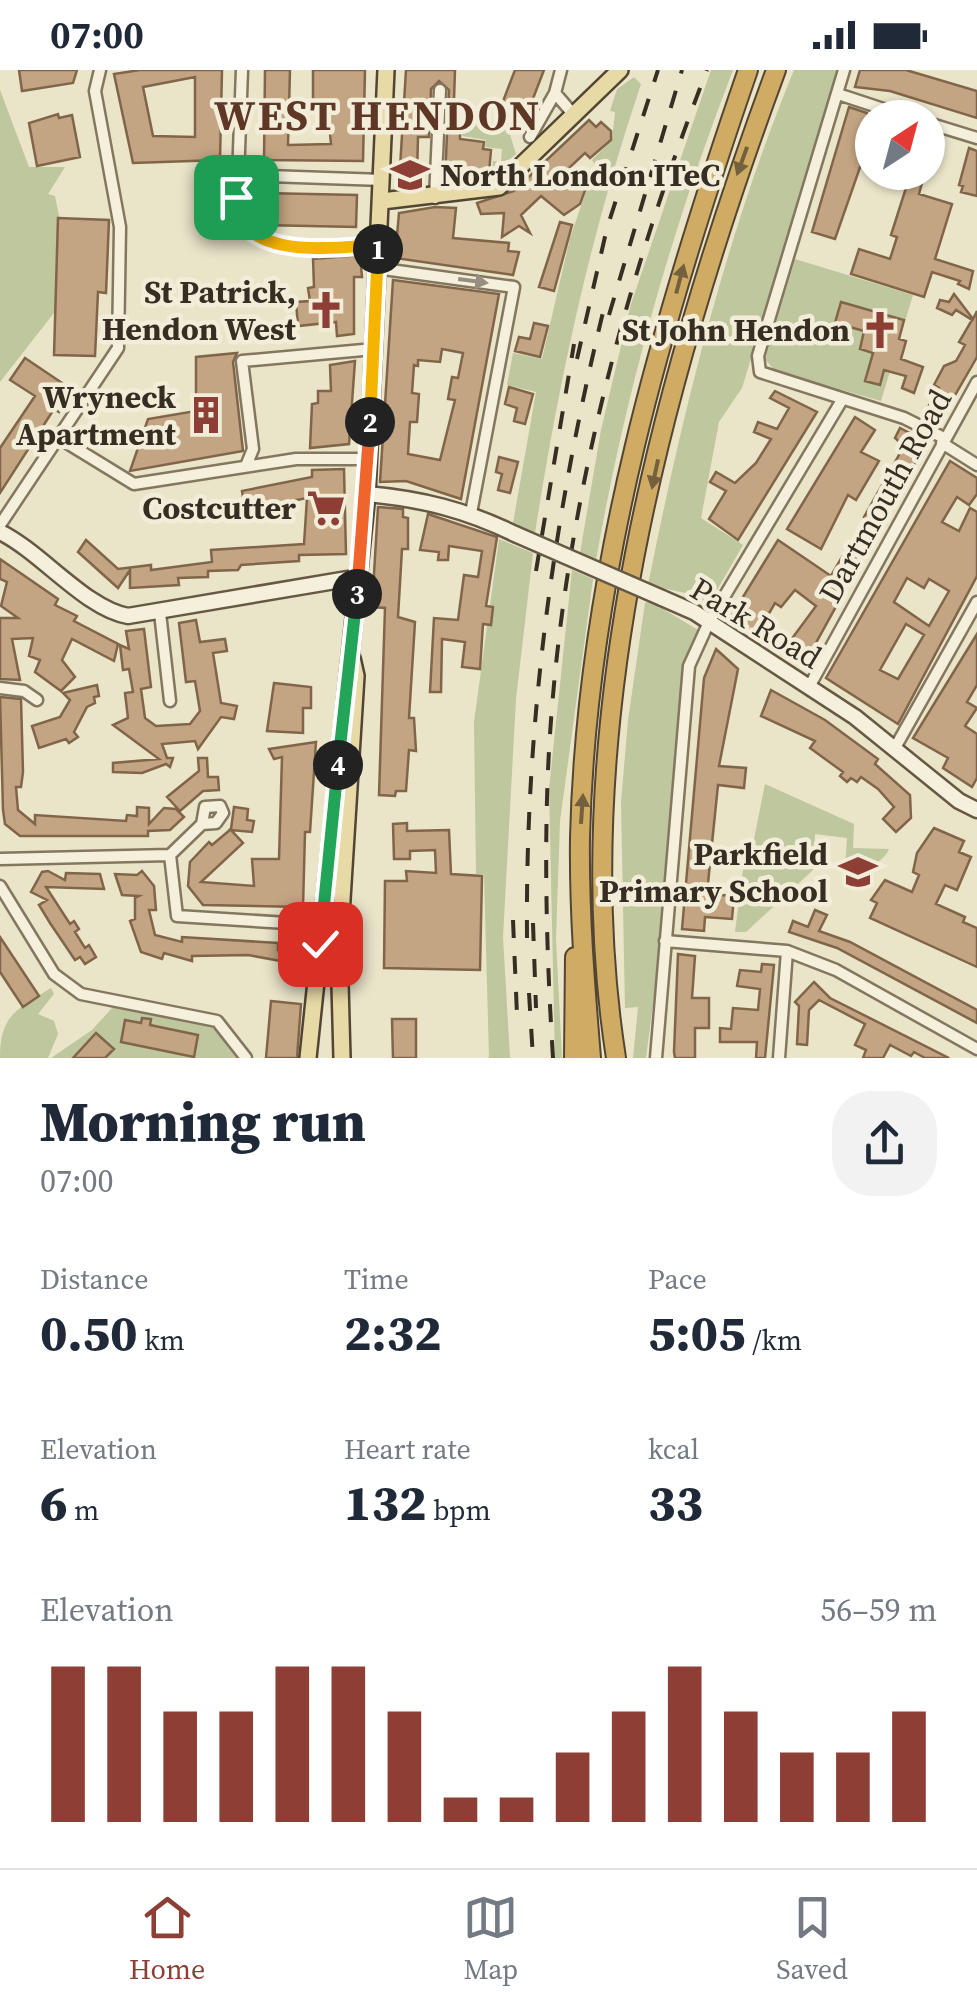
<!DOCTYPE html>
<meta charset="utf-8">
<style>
body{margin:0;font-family:"Source Serif 4",serif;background:#f2f2f3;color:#1f2937;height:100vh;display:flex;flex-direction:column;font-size:38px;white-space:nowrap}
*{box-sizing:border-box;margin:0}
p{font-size:32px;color:#747a83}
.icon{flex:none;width:55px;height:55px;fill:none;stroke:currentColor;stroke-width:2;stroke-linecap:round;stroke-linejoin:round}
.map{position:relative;height:988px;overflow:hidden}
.sheet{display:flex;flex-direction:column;background:#fff;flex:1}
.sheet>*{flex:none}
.needle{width:65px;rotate:36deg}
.buttons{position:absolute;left:855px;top:30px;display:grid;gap:20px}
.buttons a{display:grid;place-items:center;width:90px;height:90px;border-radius:50%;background:#fff;box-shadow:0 2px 8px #0004;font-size:50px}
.pin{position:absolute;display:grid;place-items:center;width:85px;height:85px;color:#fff;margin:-42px;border-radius:20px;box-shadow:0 5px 15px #0006}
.km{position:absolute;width:50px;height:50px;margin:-25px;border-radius:50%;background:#222;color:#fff;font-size:28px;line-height:50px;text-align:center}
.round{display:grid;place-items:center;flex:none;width:105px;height:105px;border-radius:40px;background:#f2f2f3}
.overview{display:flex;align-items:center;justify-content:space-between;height:170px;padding:0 40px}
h1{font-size:55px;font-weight:800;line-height:75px}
.metrics{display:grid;grid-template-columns:repeat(3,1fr);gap:15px;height:170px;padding:10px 40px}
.metrics div{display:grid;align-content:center}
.metrics b{font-size:50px;font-weight:800}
.metrics small{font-size:28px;font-weight:400}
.metrics p{font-size:28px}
.chart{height:280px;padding:20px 40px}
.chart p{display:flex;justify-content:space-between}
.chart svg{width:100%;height:180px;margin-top:10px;stroke:#8d3f36;stroke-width:6}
.status{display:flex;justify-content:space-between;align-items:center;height:70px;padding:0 50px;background:#fff;direction:ltr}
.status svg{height:28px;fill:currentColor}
.menu{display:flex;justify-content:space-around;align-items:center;height:140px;border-top:2px solid #e0e1e3;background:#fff;font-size:28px;color:#747a83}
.menu a{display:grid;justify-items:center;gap:5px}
.menu .on{color:#8d3f36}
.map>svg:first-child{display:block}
</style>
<div class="status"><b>07:00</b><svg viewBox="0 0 49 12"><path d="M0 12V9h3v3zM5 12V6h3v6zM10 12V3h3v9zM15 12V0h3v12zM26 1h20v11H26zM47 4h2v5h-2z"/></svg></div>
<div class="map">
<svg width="977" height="988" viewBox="0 0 977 988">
<rect width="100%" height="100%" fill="#eae4c9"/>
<path fill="#bec79e" d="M711,0H733C671,160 626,321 596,490L580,483L601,360L631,234Z
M794,0H840L742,318L719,352L701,448L743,475L709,534L690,524L648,515C683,340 726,165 794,0Z
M634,7L641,14C591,162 559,309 535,463L513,453L536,322L507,315L513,283L542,289L570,168L595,95L592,90L612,70L615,42L610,41L617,19Z
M0,20L29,97H65L48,124L55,126L67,186L57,239L0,312Z
M463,42L508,58L516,84L492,104L493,91L501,92L502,79L485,77L486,70L462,66Z
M795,189L913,225L881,331L775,301L765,289Z
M499,469L533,483L516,629L503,867L510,988H489L484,804H476L474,652Z
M572,500L593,509L560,751L556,869L562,988H555L549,719Z
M650,531L698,560L685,596L661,872L646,988H633L638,937L625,938L621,733L628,650L645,533Z
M765,714L854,754L853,778L889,779C883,794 860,802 845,800L847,768L815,764L813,800L746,862H735L745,783L754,769Z
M51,918L54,924L38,944L54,951L58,964L48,988H0C0,944 17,940 51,918Z
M113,937L213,956L238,988H51L92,960Z"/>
<path fill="#c4a583" stroke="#816548" stroke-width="2.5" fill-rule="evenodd" d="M19,0H77L73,13L22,21Z
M140,0H222L220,90L133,93L114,4ZM195,7V67L153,66L143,17Z
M265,0H290L288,75L331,74L328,44L313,43V0H365L363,91L264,90Z
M406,0H455L453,59L460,60V69L484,72L483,79L491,80L489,102L461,104L460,110L445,109L449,20L439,11L431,19L429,67H418L417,105H424V114H399Z
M515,0H544L522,57L497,47Z
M860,0H906L977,21V48L890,21L855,17Z
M849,37L867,43L872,63L835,169L812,162Z
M58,44L59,48L72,45L80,87L37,96L29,53Z
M589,50L596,57L601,52L611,61V70L590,88L585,83L570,97L587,115L580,134L564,145L541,126L521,145L530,163L519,156L502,167L504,143L481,144L477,133L514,121Z
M969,78L977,81V126L961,122L963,116L959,115Z
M911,102H925L919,124L952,134L935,189L973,201L969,219L958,214L960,211L932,202L924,227L851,204L859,179L890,189L897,167L891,165Z
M263,123L357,125L356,157L262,155Z
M435,137L456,138L453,168L509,173L508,181L519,182L513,205L395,188L399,143Z
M58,148L109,150L106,223L98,222L95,286L54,285Z
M560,152L572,155L554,221L539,217Z
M360,185L362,207H354V264L337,266L336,252L298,256L296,232L310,231L308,218L314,217L313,189Z
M393,210L499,224L461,429L406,411L380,412ZM442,279L463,283L458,308L452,307L448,329L455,330L440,390L408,384L410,352H417L419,324L412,323L414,295L418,296V290L440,292Z
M954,224L973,249L977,241V287L939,353L924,344L939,318L934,315L944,296L956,291L965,275L959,272L972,250L956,240L952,245L937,238L940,230L949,232Z
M841,232L904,250L899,269L906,271L901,289L923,297L914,323L902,318L906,306L884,300L880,315L865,311L873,283L860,279L864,261L835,253Z
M534,253L548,256L540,287L515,281L519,267L530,269Z
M237,283L233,292L243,381L130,401L148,349L196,341V287Z
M25,288L74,321L59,342L54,339L0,423V378L35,326L10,310Z
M355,291L349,374L310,378L312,334L318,333V321H331L330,295Z
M509,317L533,324L525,354L514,351L517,338L505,334Z
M775,321L817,342L738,470L709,449L726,421L710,412L716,402L735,413L756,393L771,369L754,362L758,352L777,359L789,338L770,328Z
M855,347L875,360L861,382L879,391L856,430L848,425L821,479L787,459Z
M900,358L927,372L807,589L785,578L816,536L795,520L781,537L775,533L757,564L730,548L778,470L831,506L842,487L847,491L870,451L864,447L904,376L895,368Z
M499,387L518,392L510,423L498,420L502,404L496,402Z
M950,391L977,408V424L969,435L957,427L942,452L959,461L970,438L977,442V506L898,654L826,608ZM907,508L924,518L929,509L949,521L929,556L894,532ZM906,554L924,565L898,609L880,600Z
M344,399L346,484L299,485V491L241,495L238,500L208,501V507L178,508L179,515L130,518V500L118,518L78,482L86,470L118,499L151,495V500L212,492L211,480L304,474L307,428L245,440L242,421L312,407V400Z
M378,437L403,439V447L408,448V479H402L398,547L415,552L409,648H414L416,681L409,680L406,721H396L395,726L379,725L385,538L372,537Z
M428,444L497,467L486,536L493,537L491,555L483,554L480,599L462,597L465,572L442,569L441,622H430L434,548L458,550L464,505L478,507L482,481L449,476L448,490H438L439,482L420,480Z
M0,489L58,529L55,535L77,546L74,551L118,574L114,591L72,569L62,590L75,607L61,621L35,602L40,590L29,586L33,568L12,569L20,610L0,609V548H18L1,536L7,512L0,509Z
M196,550L200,572L225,569L227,581L213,583L221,633L237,636L234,649L221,647L198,679L195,671L162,674L167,688H173L170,697L166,694L142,703L113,702V693L159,689L113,655L128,648L125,623L133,622L129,599L123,600L120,575L129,579L126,561L144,559L151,617L141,619L145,648L156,656L190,654L200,641L195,611L186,612L179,553Z
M977,564V615L967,632L977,638L965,656L977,664V708L972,717L943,698L948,688L913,668Z
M716,579L738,599L719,696L746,698L744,718L718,715L710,793L707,824L734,826L732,849L705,847L704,861L682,859L704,608Z
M274,613L311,617V638H303V663L267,661Z
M97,615L99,626L94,627L95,633L87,637L74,662L78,667L69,673L66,669L39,678L32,656L60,647L70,630L63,623Z
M771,620L825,650L878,689L875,694L910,725L911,748L896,762L883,749L894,737L878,719L861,707L857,712L851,708L847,712L840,706L843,702L810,678L815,671L761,646Z
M0,627L21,629L23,702L21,717H16L18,740L35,754V745L126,751L127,745L137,746V737L149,738V754L164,738L176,739L184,747L170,760L148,761V766H20L5,754L3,740Z
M316,672L310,762H305L303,837L203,835L188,816L190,792L209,772L212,775L231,759L234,737L248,739L247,750L254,751L252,762L231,760L243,773L201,812L254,816L252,789H279L282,687L274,689L269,679Z
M198,688H207L208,707H218L219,720L203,721L180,741L167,727L199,701Z
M407,753V761L449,760L451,804L482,806L480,900L384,898L385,811H407L406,801L436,803L435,780L410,781V789H394L393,754Z
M934,758L964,771L959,782L971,787L957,820L945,815L936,834L965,847L963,852L977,858V897L870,848L877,833L871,830L885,810L912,822L919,805L913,802L917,783Z
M48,801L65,810L66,803L100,804L104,819L46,817L70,854L74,851L79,859L75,862L85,878L89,875L96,887L85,894L80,887L75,890L50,853L39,835L47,830L31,822L42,802Z
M142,801L154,816L156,840H149L155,865L182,872V867L278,873V880H286V892L248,885L192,886V891L164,883L162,889L141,882L130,851L135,849V828L139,826L122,825L115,804L137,805Z
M815,840L827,845L819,861L850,872L977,940V953L837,878L789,862L793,851L808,857Z
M0,867L39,926L23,937L0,902Z
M678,884L695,886L692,928H709V958H695V988H675L674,982Z
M762,894L774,895L765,988H756L757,972H720V958L731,959L733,938L758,940L760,919L737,916L740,900L761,902Z
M814,912L830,928L949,988H925L914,982L911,986L890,975L883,988H863L866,980L855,975L865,954L819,930L809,940L807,975L797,974L799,936L795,932Z
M271,931L301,934L297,988H266Z
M142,948L151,949L150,955L198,965L194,987L121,972L125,950L141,953Z
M392,949H416V988H393Z
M96,963L114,979L105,988H73Z"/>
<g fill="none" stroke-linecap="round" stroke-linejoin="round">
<g stroke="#847760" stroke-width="15">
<path id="street" d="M242,0L237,134C251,192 334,177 378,175
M561,0L555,23L573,44
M844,0L758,286L760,302L904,348L944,368
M838,24L911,48
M928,53L977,68
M530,67L555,23
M237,105L383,110
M435,128L440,20
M376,198L514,217L471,443
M59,368L134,414L296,389H368
M942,373L977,395
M246,396L253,379L242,291L374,279
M0,455L118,278L120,157L95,21L100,0
M160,543L170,631
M809,617L977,312
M0,618L24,621L37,630
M896,676L977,532
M170,785L202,754L205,737L220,736L223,743L216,753L202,754
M0,789L170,785L177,846L303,854
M0,816L54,904L81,924L217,951L246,988
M665,871L787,881L836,900L977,979
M656,988L689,596L709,552L842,330
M779,988L787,881"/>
</g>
<g stroke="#665843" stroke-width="19">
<path id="secondary" d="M367,424C422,429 466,440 515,464
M0,462C41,482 86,539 128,546L359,507
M662,528L694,542L855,647L959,731L977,740"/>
</g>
<g stroke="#534533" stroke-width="20">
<path id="primary" d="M382,131L499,117L620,0
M308,988L367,424L386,0
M342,988L339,877L356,606L352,588"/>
</g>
<g stroke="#534533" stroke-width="22">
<path id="highway" d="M574,988L575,887
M591,988C585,915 579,842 580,768C586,506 663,246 748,0
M616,988C565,661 663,306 776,0"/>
</g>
<use href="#street" stroke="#f5f0dc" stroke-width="10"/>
<use href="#secondary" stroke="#f5f0dc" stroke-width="14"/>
<use href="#primary" stroke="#e8daa6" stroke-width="15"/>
<use href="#highway" stroke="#cfab64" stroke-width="18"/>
<path stroke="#362e22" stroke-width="4" stroke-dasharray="18 18" stroke-linecap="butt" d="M609,245L682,0
M577,289L607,158L658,0
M536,501L574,274
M513,850L517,945
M533,853L536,938
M527,868C525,651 554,440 606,230
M529,923L533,988
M553,988C547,893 544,795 548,700C559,459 620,224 707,0"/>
<g stroke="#665843" stroke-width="19" stroke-linecap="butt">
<path id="secondary-bridge" d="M515,464L662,528"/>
</g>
<use href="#secondary-bridge" stroke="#f5f0dc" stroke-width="14"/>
</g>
<defs><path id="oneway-solid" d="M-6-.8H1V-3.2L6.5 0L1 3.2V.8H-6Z" transform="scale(2.5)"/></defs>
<g fill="#73603c">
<use href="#oneway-solid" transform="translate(742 91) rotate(110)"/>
<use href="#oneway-solid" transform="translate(680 209) rotate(-75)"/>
<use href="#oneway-solid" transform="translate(655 404) rotate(102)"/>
<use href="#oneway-solid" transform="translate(582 739) rotate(-86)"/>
</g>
<use fill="#968f7f" href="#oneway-solid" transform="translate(473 211) rotate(8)"/>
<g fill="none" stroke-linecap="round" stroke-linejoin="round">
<g stroke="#fff" stroke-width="20">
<path id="split-1" d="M236,127C238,193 336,177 378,175V179"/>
</g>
<g stroke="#fff" stroke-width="20">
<path id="split-2" d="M370,352L378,179"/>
</g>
<g stroke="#fff" stroke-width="20">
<path id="split-3" d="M357,524L370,352"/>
</g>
<g stroke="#fff" stroke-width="20">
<path id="split-4" d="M338,695L357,524"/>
</g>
<g stroke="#fff" stroke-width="20">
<path id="split-5" d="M320,874L338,695"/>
</g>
<use href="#split-1" stroke="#f5b400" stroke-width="12"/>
<use href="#split-2" stroke="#f5b400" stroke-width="12"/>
<use href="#split-3" stroke="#f0652b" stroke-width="12"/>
<use href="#split-4" stroke="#22a559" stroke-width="12"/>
<use href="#split-5" stroke="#22a559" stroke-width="12"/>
</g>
<defs>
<g id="school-bare" transform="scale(3)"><path d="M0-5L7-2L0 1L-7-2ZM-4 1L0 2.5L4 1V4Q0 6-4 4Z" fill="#8d3f36" stroke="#f2edd8" stroke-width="2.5" paint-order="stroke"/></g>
<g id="church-bare" transform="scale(3)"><path d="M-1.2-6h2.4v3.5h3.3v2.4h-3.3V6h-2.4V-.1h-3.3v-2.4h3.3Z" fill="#8d3f36" stroke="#f2edd8" stroke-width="2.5" paint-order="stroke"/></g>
<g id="building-bare" transform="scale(3)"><path d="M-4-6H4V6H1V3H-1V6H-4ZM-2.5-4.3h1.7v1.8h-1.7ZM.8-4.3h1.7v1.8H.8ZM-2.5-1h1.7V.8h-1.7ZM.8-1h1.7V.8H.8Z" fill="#8d3f36" stroke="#f2edd8" stroke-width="2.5" paint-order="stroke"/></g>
<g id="supermarket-bare" transform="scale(3)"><path d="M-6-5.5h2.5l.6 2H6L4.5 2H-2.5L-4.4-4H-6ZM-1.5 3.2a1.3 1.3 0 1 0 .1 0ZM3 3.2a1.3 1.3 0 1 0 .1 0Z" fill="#8d3f36" stroke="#f2edd8" stroke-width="2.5" paint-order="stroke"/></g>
</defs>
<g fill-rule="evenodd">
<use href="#school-bare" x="410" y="105"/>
<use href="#church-bare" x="326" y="240"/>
<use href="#church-bare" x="880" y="260"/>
<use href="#building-bare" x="206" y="345"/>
<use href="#supermarket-bare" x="326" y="438"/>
<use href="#school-bare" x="858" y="802"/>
</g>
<g text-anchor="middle" stroke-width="9" stroke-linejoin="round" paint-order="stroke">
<g font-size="32" font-weight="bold" fill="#362e22" stroke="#f2edd8" text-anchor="end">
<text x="440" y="116" text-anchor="start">North London ITeC</text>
<text x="296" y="233">St Patrick,<tspan x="296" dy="37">Hendon West</tspan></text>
<text x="850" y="271">St John Hendon</text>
<text x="176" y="338">Wryneck<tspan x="176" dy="37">Apartment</tspan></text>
<text x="296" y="449">Costcutter</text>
<text x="828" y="795">Parkfield<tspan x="828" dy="37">Primary School</tspan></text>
</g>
<g font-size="32" fill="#362e22" stroke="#f2edd8">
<text transform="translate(885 426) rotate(-61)" y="11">Dartmouth Road</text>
<text transform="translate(756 553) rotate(31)" y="11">Park Road</text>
</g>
<g font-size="42" font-weight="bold" letter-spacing="2.5" fill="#5e3726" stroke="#f2edd8">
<text x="378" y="60">WEST HENDON</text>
</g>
</g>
</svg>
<div class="buttons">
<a><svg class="needle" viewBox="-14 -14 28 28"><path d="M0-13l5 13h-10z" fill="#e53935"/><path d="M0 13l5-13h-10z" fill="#747a83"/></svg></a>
</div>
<div class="pin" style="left:236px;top:127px;background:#1e9e55"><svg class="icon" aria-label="arrive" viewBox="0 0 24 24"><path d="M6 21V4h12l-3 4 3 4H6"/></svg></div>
<div class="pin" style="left:320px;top:874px;background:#d93025"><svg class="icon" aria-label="check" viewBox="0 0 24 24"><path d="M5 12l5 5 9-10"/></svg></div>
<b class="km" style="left:378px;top:179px">1</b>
<b class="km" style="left:370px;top:352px">2</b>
<b class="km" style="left:357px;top:524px">3</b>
<b class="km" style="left:338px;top:695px">4</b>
</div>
<section class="sheet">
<div class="overview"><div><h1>Morning run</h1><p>07:00</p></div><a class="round"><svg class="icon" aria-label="share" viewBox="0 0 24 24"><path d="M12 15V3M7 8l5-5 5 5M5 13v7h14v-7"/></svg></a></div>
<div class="metrics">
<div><p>Distance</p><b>0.50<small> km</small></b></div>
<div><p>Time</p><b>2:32</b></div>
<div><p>Pace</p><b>5:05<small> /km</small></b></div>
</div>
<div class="metrics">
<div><p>Elevation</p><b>6<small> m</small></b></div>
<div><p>Heart rate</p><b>132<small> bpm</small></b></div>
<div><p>kcal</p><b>33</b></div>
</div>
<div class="chart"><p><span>Elevation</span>56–59 m</p>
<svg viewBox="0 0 160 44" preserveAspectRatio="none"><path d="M5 44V6M15 44V6M25 44V17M35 44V17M45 44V6M55 44V6M65 44V17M75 44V38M85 44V38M95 44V27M105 44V17M115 44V6M125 44V17M135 44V27M145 44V27M155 44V17"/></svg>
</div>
</section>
<nav class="menu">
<a class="on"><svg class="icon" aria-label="home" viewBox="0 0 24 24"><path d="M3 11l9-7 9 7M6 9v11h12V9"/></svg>Home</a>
<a><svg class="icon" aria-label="map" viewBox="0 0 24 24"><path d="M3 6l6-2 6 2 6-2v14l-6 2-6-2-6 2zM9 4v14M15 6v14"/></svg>Map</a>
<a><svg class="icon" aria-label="saved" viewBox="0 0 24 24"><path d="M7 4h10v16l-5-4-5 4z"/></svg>Saved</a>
</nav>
